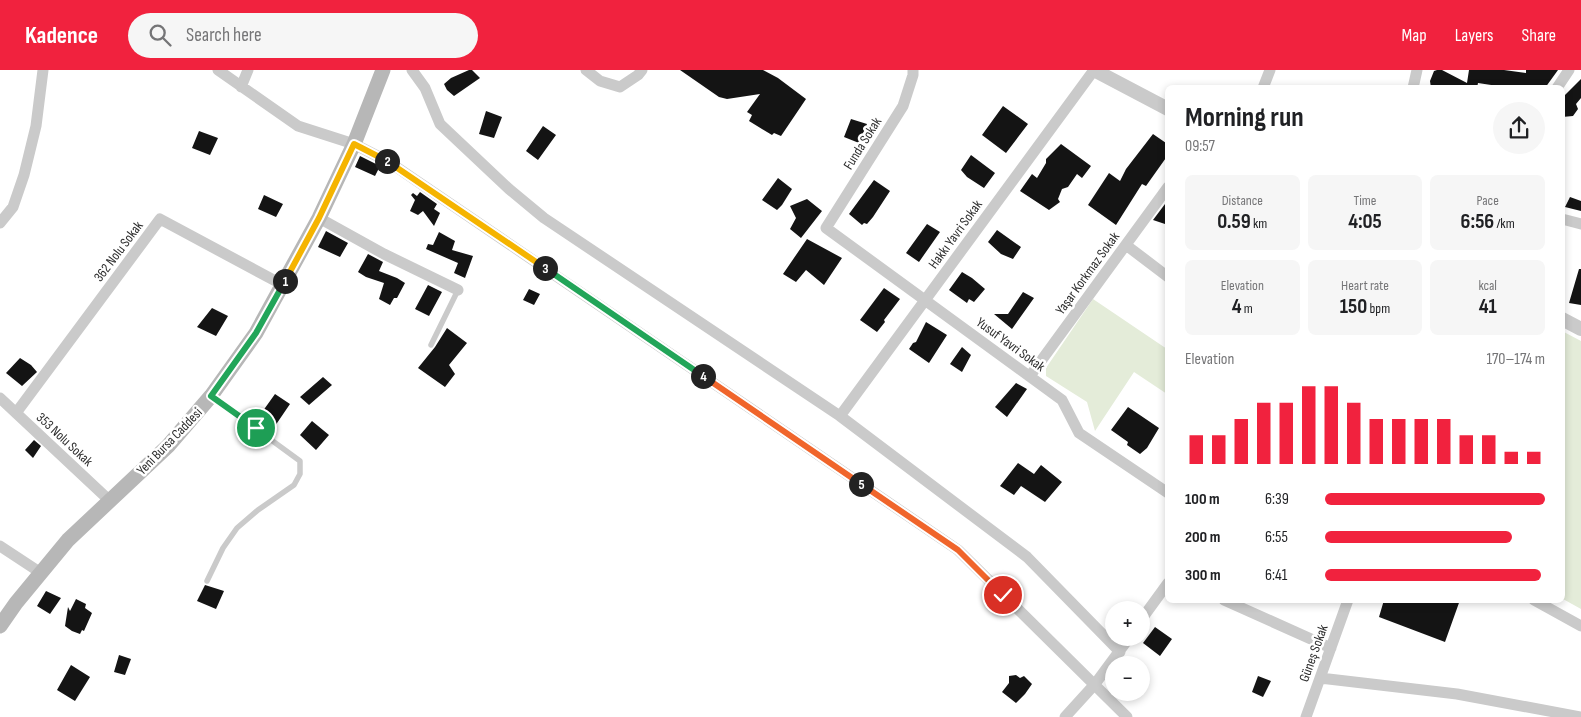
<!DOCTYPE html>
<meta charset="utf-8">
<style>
body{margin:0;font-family:"Sofia Sans Condensed",sans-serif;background:#f6f6f6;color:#202124;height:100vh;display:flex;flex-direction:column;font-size:19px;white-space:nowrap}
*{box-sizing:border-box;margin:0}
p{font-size:16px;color:#757577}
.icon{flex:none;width:28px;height:28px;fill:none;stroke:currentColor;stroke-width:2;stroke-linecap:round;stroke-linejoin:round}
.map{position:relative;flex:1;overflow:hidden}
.sheet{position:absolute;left:1165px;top:15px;width:400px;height:518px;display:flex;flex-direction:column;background:#fff;border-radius:8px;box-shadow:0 2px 8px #0003}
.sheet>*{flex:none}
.fabs{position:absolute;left:1105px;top:531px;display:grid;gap:10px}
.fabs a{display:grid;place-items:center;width:45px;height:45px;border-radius:50%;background:#fff;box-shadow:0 2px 8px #0003;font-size:25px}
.pin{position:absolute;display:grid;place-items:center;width:42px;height:42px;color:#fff;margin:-21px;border:2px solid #fff;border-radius:50%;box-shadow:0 1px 5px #0007}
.km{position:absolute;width:25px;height:25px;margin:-12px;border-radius:50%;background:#222;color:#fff;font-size:14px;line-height:25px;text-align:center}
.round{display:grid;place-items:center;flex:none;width:52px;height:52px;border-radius:26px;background:#f6f6f6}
.summary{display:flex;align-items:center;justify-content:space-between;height:85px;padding:0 20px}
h1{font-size:28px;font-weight:700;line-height:38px}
.figures{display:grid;grid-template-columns:repeat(3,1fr);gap:8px;height:85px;padding:5px 20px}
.figures div{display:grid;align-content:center;border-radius:8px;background:#f6f6f6;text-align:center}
.figures b{font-size:21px;font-weight:700}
.figures small{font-size:14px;font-weight:400}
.figures p{font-size:14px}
.chart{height:140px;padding:10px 20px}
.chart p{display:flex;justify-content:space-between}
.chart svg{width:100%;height:90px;margin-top:5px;stroke:#f1223e;stroke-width:6}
ul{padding:0 20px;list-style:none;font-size:16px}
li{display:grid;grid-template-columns:80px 60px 1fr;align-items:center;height:38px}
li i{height:12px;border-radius:6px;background:#f1223e}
header{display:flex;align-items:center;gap:30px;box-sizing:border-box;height:70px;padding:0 25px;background:#f1223e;color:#fff}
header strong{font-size:24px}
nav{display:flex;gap:28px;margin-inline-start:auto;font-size:18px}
.search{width:350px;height:45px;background:#f6f6f6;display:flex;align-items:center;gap:12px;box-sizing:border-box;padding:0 18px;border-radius:28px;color:#757577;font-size:19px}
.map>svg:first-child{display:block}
</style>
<header>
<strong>Kadence</strong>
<div class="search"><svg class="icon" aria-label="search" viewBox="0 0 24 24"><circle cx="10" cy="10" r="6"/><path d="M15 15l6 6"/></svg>Search here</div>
<nav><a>Map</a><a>Layers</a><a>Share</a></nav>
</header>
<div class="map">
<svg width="1581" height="647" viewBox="0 0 1581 647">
<rect width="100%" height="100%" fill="#fff"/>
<path fill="#e4ecd9" d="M1093,229L1167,279V324L1134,302L1095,361L1087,332L1046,306V298Z
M1562,261L1581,271V539L1563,529Z"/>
<path fill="#141414" d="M469,0H472L480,8L454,26L447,20L444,14L451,8Z
M680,0H763L778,8L806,29L781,66L774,63L772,65L749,51L752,45L747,42L760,24L727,29L719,27Z
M1437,0H1442L1467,13L1469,0H1504L1526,3V0H1558L1545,18H1511L1478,13L1477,18H1431L1430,11L1434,1Z
M1581,9V28L1576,34L1578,39L1573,46L1562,47V28Z
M1003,36L1028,54L1006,83L982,65Z
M486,41L502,47L494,68L479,64Z
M851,49L867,54L859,73L844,67Z
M543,56L556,65L538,90L526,81Z
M199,61L218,68L210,85L192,78Z
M1153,64L1166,73L1168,85L1146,116L1142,114L1116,155L1088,135L1109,103L1120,111L1126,99Z
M1061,74L1091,96L1082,108L1077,104L1068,117L1062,119L1058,129L1060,132L1049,140L1020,121L1032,104L1037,108L1046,93V89Z
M971,85L995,103L984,118L967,107L961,100Z
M360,86L380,96L375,106L355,97Z
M778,108L792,119L782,135L777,140L762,130Z
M874,110L890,121L873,147L867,154L864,153L862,155L849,144Z
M420,122L437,134L434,139L440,143L434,156L423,141L418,145L410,141L415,130L411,125L413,123L417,126Z
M264,125L283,134L276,147L258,139Z
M1570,127L1581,131V141L1565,137Z
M807,129L822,141L801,168L790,159L796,148L790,136Z
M1168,130V155L1153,150Z
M927,154L940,162L919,192L906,183Z
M997,160L1021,177L1013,189L1001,184L988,172Z
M326,161L348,173L340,187L318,177Z
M439,162L455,171L452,180L473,186L465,208L454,203L458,193L426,179L428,174L433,175Z
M807,169L842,188L824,215L806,200L796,212L783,204Z
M368,184L383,192L379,201L397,208L405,213L397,228H394L390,235L379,229L384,213L366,207L358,202Z
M1579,199H1581V235L1569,233Z
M962,202L972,208L985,219L974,232L969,229L967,233L949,220Z
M428,215L442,222L429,246L415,239Z
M884,218L900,229L884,250L885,252L877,262L860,250Z
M529,219L540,224L534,235L523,230Z
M1023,222L1034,228L1012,259L994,244H1008Z
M212,238L228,246L216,266L197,257Z
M926,252L947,265L929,293L909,279L913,273L916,272Z
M447,258L467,273L449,295L455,304L445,317L418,298L435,277Z
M962,277L971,285L962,302L950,294Z
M20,288L31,295L37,302L22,316L6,303Z
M323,307L332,315L309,335L300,327Z
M1016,313L1027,319L1007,347L995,337Z
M275,324L290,334L275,356L260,345Z
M1128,337L1159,358L1147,378L1140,384L1127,375L1128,372L1111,360Z
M312,351L329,365L316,380L300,365Z
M34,370L41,376L33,388L25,380Z
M1018,393L1034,404L1041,395L1062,412L1045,432L1021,416L1014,425L1000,416Z
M205,515L224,521L216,539L197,531Z
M46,521L61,528L50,544L37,536Z
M76,529L86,534L85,538L92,543L84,561L82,560L80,564L72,561L65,556L68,537L70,541Z
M1384,530H1460L1445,572L1379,547Z
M1155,557L1172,569L1160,586L1143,573Z
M119,585L131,589L125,605L114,602Z
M71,595L90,607L75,631L57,620Z
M1016,605L1020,608L1024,606L1032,614L1025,624L1016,633L1002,622L1009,613V606Z
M1258,606L1271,611L1263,627L1252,622Z"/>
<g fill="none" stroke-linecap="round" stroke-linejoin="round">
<path stroke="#cacaca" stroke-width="5.5" d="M431,275L458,220
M207,511L223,478L237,458L258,440L294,415L300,404V391L211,326"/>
<path stroke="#cacaca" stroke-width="11" d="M218,0L298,56L354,74L389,92L958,480L1127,647
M412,0L425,18L440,54L509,119L544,148L840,346L1027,487L1120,582
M586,0L600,11L620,17L638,5L642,0
M913,0V5L903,36L826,158L1062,330L1079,363L1168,423
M241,17L248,0
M1263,18L1270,0
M1413,18L1417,0
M1557,18L1569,0
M319,148L384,184L458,220
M1562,149L1581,154
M0,153L13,137L24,105L36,56L43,0
M1126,175L1168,207
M1030,306L1168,117
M0,328L110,431
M16,343L160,149L283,215
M840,346L1094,0
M0,476L41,503
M1224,530L1331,578
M1534,530L1581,556
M1141,550L1168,513
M1320,608L1457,624L1581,647
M1065,647L1095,614L1129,568
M1306,647L1348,530"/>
<path stroke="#cacaca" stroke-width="14" d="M1094,0L1168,39
M1562,249L1581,259"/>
<path stroke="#b7b7b7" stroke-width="15" d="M0,556L16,533L68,470L168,376L211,326L256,263L319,148L354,74L383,0"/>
</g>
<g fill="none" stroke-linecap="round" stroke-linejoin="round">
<g stroke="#fff" stroke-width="10">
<path id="split-1" d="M256,358L211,326L256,263L285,211"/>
</g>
<g stroke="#fff" stroke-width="10">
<path id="split-2" d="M285,211L319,148L354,74L387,91"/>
</g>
<g stroke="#fff" stroke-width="10">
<path id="split-3" d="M387,91L545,198"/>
</g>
<g stroke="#fff" stroke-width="10">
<path id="split-4" d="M545,198L703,306"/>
</g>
<g stroke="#fff" stroke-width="10">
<path id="split-5" d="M703,306L861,414"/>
</g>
<g stroke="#fff" stroke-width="10">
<path id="split-6" d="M861,414L958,480L1003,525"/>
</g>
<use href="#split-1" stroke="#22a559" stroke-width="6"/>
<use href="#split-2" stroke="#f5b400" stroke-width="6"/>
<use href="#split-3" stroke="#f5b400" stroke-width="6"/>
<use href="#split-4" stroke="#22a559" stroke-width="6"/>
<use href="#split-5" stroke="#f0652b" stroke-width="6"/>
<use href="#split-6" stroke="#f0652b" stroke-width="6"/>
</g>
<g text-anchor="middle" stroke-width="5" stroke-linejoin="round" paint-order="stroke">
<g font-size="14" fill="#2d2d2d" stroke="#fff">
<text transform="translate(862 73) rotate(-58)" y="5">Funda Sokak</text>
<text transform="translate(955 164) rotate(-54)" y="5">Hakkı Yavri Sokak</text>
<text transform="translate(118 181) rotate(-53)" y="5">362 Nolu Sokak</text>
<text transform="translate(1087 203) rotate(-54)" y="5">Yaşar Korkmaz Sokak</text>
<text transform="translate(1011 274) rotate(36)" y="5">Yusuf Yavri Sokak</text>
<text transform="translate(65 369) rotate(43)" y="5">353 Nolu Sokak</text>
<text transform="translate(169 371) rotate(-46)" y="5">Yeni Bursa Caddesi</text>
<text transform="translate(1313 583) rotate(-70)" y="5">Güneş Sokak</text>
</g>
</g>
</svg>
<div class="fabs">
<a>+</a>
<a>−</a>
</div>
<div class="pin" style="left:256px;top:358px;background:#1e9e55"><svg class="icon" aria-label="arrive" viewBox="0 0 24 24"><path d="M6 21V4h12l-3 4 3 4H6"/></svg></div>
<div class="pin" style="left:1003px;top:525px;background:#d93025"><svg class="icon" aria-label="check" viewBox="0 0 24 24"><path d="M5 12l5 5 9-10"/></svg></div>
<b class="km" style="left:285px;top:211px">1</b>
<b class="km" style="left:387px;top:91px">2</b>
<b class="km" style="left:545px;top:198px">3</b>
<b class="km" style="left:703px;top:306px">4</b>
<b class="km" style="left:861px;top:414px">5</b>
<section class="sheet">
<div class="summary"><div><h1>Morning run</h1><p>09:57</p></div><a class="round"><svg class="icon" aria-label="share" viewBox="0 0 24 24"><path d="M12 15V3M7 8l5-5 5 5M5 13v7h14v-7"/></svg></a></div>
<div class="figures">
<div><p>Distance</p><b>0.59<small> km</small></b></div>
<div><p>Time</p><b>4:05</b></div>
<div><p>Pace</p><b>6:56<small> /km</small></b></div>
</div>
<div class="figures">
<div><p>Elevation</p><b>4<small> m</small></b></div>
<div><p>Heart rate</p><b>150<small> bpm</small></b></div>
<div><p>kcal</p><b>41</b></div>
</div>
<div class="chart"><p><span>Elevation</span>170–174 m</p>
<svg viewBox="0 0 160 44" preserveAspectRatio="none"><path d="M5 44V30M15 44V30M25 44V22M35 44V14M45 44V14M55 44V6M65 44V6M75 44V14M85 44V22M95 44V22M105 44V22M115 44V22M125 44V30M135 44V30M145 44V38M155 44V38"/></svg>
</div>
<ul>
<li><b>100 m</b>6:39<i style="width:100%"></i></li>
<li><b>200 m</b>6:55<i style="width:85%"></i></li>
<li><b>300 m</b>6:41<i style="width:98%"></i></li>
</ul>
</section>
</div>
